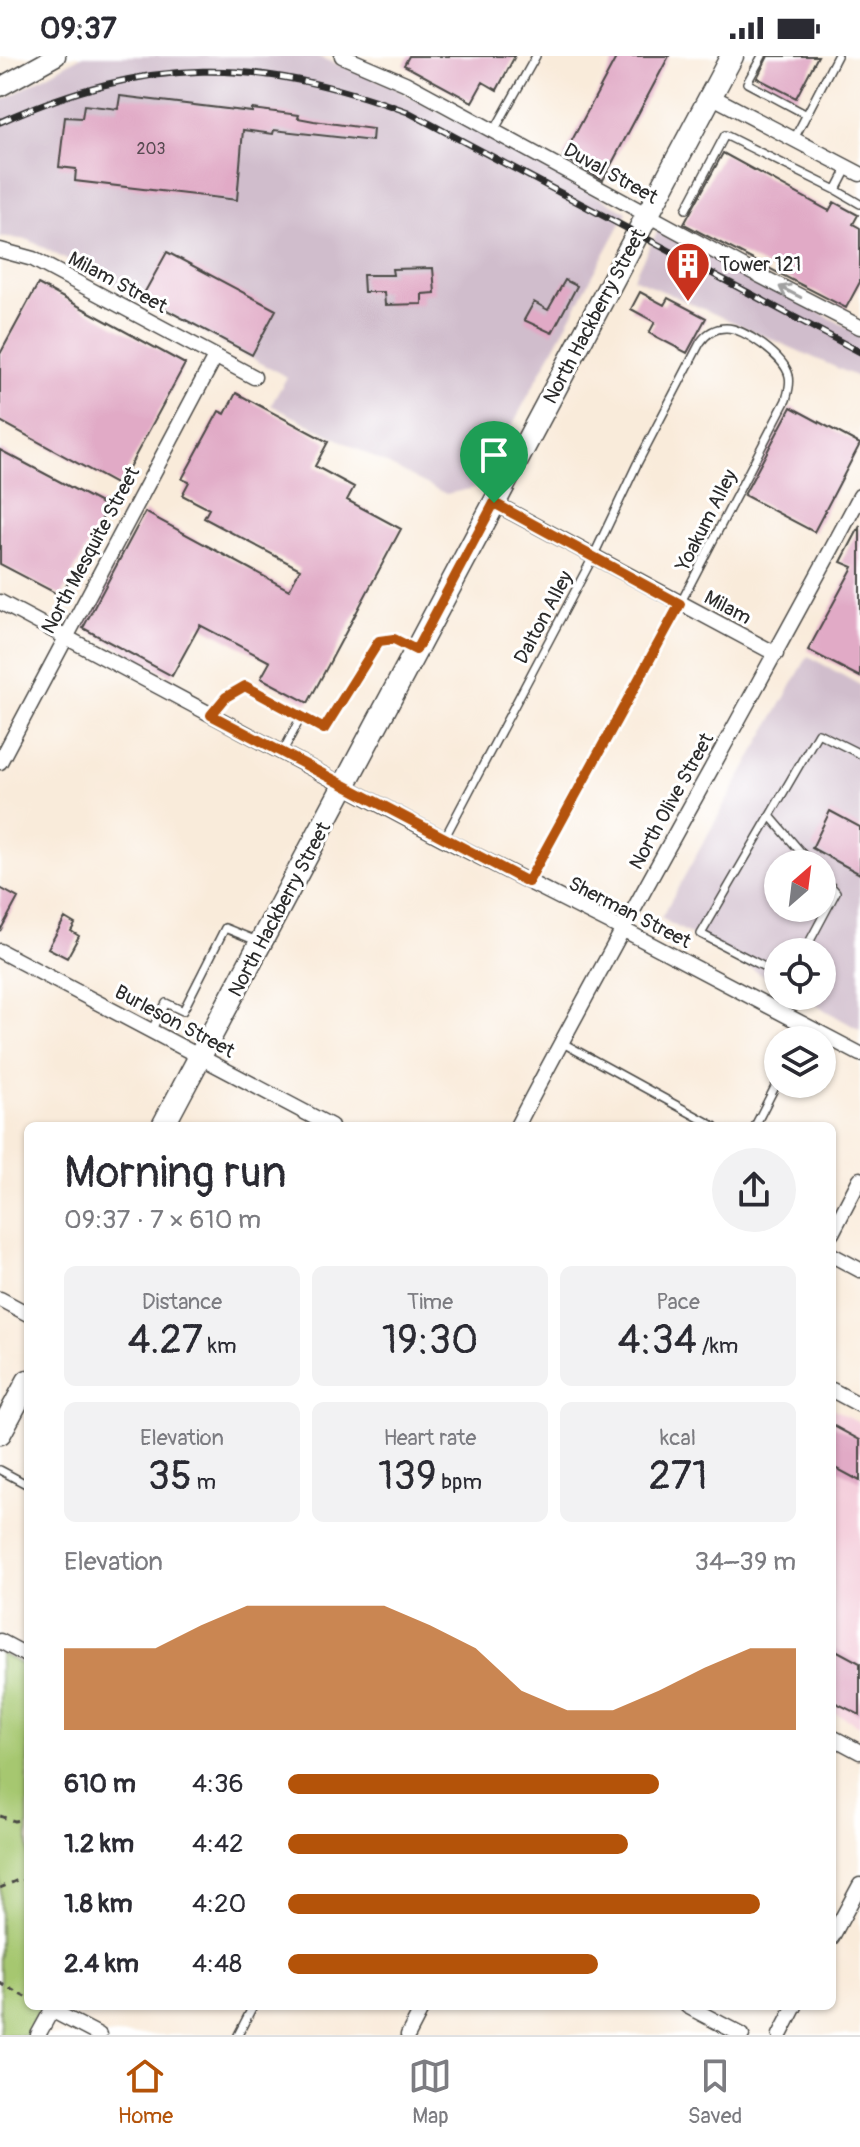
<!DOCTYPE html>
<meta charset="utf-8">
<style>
body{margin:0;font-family:Pangolin,sans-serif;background:#f2f2f3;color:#2b2b33;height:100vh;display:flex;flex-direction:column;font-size:30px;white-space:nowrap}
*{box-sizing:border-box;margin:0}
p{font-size:26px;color:#7c7c81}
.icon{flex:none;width:44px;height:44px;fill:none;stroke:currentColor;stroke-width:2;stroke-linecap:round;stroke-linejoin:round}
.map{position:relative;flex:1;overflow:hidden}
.sheet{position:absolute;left:24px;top:1066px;width:812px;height:888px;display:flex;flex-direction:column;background:#fff;border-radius:12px;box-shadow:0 2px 6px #0004}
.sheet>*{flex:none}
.needle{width:52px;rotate:28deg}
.fabs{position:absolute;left:764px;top:794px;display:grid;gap:16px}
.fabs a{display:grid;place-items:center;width:72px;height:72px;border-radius:50%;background:#fff;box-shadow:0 2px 6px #0004;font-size:40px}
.pin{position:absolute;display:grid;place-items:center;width:68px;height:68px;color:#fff;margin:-82px -34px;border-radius:50% 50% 50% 0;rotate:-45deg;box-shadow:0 0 8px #0007}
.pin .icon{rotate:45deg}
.round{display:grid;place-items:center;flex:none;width:84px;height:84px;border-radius:42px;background:#f2f2f3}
.headline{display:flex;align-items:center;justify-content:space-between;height:136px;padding:0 40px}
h1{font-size:44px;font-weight:600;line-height:60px}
.metrics{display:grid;grid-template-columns:repeat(3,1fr);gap:12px;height:136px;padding:8px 40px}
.metrics div{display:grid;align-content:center;border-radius:12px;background:#f2f2f3;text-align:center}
.metrics b{font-size:40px;font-weight:600}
.metrics small{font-size:22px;font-weight:400}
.metrics p{font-size:22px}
.chart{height:224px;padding:16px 40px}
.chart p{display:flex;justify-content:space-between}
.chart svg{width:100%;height:144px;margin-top:8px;fill:#b45309;opacity:.7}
ul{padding:0 40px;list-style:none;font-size:26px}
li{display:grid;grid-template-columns:128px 96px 1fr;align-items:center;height:60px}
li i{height:20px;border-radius:10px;background:#b45309}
.status{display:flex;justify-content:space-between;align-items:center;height:56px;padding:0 40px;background:#fff;direction:ltr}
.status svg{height:22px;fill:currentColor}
.tabs{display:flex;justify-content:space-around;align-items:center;height:112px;border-top:2px solid #e1e1e2;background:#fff;font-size:22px;color:#7c7c81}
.tabs a{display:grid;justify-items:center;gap:4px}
.tabs .selected{color:#b45309}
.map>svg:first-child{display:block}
</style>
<div class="status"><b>09:37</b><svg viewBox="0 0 49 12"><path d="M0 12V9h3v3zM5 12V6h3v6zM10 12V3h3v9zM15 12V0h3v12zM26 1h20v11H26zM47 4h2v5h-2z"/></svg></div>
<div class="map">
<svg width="860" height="1979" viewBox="0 0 860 1979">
<rect width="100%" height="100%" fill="#fff"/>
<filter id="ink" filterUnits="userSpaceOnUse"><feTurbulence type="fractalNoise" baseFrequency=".0125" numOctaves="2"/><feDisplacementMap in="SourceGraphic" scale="16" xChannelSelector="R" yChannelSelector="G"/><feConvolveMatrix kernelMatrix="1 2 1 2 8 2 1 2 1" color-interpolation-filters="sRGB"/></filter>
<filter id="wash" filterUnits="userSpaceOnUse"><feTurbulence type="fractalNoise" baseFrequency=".006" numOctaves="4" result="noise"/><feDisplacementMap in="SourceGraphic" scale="32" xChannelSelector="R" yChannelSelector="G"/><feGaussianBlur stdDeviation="1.8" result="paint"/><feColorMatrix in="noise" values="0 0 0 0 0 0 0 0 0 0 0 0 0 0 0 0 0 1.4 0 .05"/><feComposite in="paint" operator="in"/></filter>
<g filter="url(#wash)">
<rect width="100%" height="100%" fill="#f9ebda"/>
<path fill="#f4cfdc" d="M832,1352L860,1367V1670L832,1655Z"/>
<path fill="#d0bdcc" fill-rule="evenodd" d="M81,0H316L387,28L627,156L479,431L446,438L271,349L287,321L29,184L0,181V46Z
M660,171L860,278V322L633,222Z
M808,600L860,629V974L800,940H822V896H778V928L661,862ZM778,808H822V852H778Z"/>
<path fill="#a6c770" stroke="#68794e" stroke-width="2" d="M0,1597L28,1612V1950H41L26,1979H0Z"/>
<g id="blocks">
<path fill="#e1aac6" d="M409,0H515L497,34L483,26L472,46L404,9Z
M617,0H669L603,124L563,101Z
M768,0H818L796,42L757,22Z
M120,40L252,56V53L299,59L298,62L314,65L373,73L372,85L274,74L273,78L243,74L237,144L75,125L76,113L59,111L65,61L82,62L84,49L118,53Z
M723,97L829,155L834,146L858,159L853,168L860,172V226L846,252L684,168Z
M167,196L276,254L252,299L142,241Z
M433,212L435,237L422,238V248L385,249L384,236H364L363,219H393L392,213Z
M565,224L577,230L552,277L524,264L534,246L548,254Z
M38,228L185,308L119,430L0,365V298Z
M640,236L664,249L668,242L706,262L687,297L649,277L655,266L631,253Z
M236,337L328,386L315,410L354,431L347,444L401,473L308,647L261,622L270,606L200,569L172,620L83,572L145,456L289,534L300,513L204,462L209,453L182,439L189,426L182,423L219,355L225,358Z
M791,351L860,388L814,476L744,439Z
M0,394L108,451L61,540L0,508Z
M860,470V621L808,594L853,511L841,506Z
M830,755L860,771V818L812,792Z
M0,832L18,842L0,875Z
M65,862L75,868L71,875L79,880L67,902L48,892Z
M832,1369L860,1384V1425L832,1410Z
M832,1592L860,1607V1659L832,1645Z"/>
</g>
</g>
<g filter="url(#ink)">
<use href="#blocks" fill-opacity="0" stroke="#4a4845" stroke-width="2"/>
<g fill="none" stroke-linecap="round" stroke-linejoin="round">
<g stroke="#4a4845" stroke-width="10">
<path id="service" d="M762,0L747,27L807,59
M494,75L536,0
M794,83L837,0
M836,134L860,148
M686,153L725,79L836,134L848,111
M211,659L226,641L245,630L324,673L379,585L394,583L415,593
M282,697L301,661
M770,760L811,808
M444,783L593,501L637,408L700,287C706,278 714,272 726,272C744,272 785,301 789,320C791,328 788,337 786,344L680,548L528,826
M804,896L836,836L822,820
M778,918L701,878L818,677L860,698
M151,975L166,947L183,955L225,872L257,885
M797,984L804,969
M561,986L714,1070
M755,1070L778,1025
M0,1414L28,1429
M238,1979L253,1950"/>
</g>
<g stroke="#4a4845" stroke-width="17">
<path id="minor" d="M342,0L405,27L747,213L860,271
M711,40L860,118
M0,194L33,203L254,321
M494,447L776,598
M0,546L444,783L622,873L860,998
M0,706L215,301
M0,895L331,1070
M517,1070C628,858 748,651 860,440
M832,1177L860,1123
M832,1199L860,1214
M0,1243L28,1258
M832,1334L860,1349
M0,1585L28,1600
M832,1681L860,1696
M832,1881L860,1829
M687,1950L742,1979
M51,1954L99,1979
M38,1979L54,1950
M408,1979L423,1950
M780,1979L795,1950"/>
</g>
<g stroke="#4a4845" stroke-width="21">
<path id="tertiary" d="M0,31L56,0"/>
</g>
<g stroke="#4a4845" stroke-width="25">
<path id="secondary" d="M163,1070L732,0
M0,1377L28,1325"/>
</g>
<path stroke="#4a4845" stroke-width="3" stroke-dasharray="6 6" stroke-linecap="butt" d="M0,1760L14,1765L28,1763
M0,1832L18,1824L28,1823
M0,1927L28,1942"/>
<use href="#service" stroke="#fff" stroke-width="7"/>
<use href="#minor" stroke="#fff" stroke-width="14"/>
<use href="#tertiary" stroke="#fff" stroke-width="18"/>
<use href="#secondary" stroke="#fff" stroke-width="22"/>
<g stroke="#2b2b2b" stroke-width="7">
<path id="rail" d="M0,66C149,0 256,0 408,56L860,296"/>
</g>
<use href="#rail" stroke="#fff" stroke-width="4" stroke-dasharray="12" stroke-linecap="butt"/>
</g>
<defs><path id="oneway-shaft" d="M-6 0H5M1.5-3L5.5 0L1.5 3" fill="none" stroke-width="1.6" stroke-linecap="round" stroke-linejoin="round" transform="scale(2)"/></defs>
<use stroke="#a0a0a0" href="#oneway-shaft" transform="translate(790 236) rotate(-153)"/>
</g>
<g fill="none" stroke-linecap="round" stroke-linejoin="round" filter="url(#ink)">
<g stroke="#fff" stroke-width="16">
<path id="route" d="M494,447L680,548L528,826L211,659L226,641L245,630L324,673L379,585L394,583L416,594Z"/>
</g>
<use href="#route" stroke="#b45309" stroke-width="10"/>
</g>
<defs>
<g id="building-pin" transform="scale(2.3)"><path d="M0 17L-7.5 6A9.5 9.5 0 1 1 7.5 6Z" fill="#c8321e" stroke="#fff"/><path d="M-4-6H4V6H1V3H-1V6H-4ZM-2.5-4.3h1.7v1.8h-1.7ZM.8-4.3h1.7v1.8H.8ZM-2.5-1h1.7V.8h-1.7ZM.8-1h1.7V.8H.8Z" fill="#fff"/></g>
</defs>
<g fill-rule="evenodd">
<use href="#building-pin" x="688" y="208"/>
</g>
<g text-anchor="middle" stroke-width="6" stroke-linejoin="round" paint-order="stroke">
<g font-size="16" fill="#584b52">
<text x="151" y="98">203</text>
</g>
<g font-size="20" fill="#2b2b2b" stroke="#fff">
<text transform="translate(611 117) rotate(29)" y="7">Duval Street</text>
<text transform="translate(118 226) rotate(28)" y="7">Milam Street</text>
<text transform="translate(594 260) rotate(-62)" y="7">North Hackberry Street</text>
<text transform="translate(706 464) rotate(-63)" y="7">Yoakum Alley</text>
<text transform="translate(90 494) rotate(-62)" y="7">North Mesquite Street</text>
<text transform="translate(728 551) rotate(28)" y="7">Milam</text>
<text transform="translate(543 561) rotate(-62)" y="7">Dalton Alley</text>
<text transform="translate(671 745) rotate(-61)" y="7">North Olive Street</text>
<text transform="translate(279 853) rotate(-62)" y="7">North Hackberry Street</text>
<text transform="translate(630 856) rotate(27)" y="7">Sherman Street</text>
<text transform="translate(175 965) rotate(28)" y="7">Burleson Street</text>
</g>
<g font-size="20" fill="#2b2b2b" stroke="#fff" text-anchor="start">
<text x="719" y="215">Tower 121</text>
</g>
</g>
</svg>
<div class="fabs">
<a><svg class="needle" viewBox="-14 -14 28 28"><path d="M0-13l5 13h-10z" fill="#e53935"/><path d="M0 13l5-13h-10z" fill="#7c7c81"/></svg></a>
<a><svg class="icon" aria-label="locate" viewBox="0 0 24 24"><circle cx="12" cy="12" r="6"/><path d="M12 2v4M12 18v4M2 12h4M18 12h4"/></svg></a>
<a><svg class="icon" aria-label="layers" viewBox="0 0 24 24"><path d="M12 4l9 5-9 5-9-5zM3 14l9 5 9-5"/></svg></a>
</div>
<div class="pin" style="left:494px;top:447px;background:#1e9e55"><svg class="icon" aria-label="arrive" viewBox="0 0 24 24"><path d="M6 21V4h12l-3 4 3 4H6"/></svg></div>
<section class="sheet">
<div class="headline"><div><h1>Morning run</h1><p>09:37 · 7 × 610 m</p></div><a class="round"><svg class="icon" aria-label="share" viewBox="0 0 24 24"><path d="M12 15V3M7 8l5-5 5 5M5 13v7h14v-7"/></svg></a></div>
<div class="metrics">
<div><p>Distance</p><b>4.27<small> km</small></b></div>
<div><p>Time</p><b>19:30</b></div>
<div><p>Pace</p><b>4:34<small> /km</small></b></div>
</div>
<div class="metrics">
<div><p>Elevation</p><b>35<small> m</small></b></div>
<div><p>Heart rate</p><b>139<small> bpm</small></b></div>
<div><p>kcal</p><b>271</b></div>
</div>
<div class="chart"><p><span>Elevation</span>34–39 m</p>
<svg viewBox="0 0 160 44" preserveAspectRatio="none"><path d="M0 44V19L10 19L20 19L30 12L40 6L50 6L60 6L70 6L80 12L90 19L100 32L110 38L120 38L130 32L140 25L150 19L160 19V44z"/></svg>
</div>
<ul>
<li><b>610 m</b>4:36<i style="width:73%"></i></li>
<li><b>1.2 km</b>4:42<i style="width:67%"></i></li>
<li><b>1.8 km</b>4:20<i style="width:93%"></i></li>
<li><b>2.4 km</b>4:48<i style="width:61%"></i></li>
</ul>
</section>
</div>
<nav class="tabs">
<a class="selected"><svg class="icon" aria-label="home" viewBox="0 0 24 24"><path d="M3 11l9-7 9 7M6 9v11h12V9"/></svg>Home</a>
<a><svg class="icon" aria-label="map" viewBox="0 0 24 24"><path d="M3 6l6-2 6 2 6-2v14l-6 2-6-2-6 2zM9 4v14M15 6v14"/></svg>Map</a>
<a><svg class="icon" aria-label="saved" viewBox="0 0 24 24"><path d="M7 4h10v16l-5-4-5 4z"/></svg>Saved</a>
</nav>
